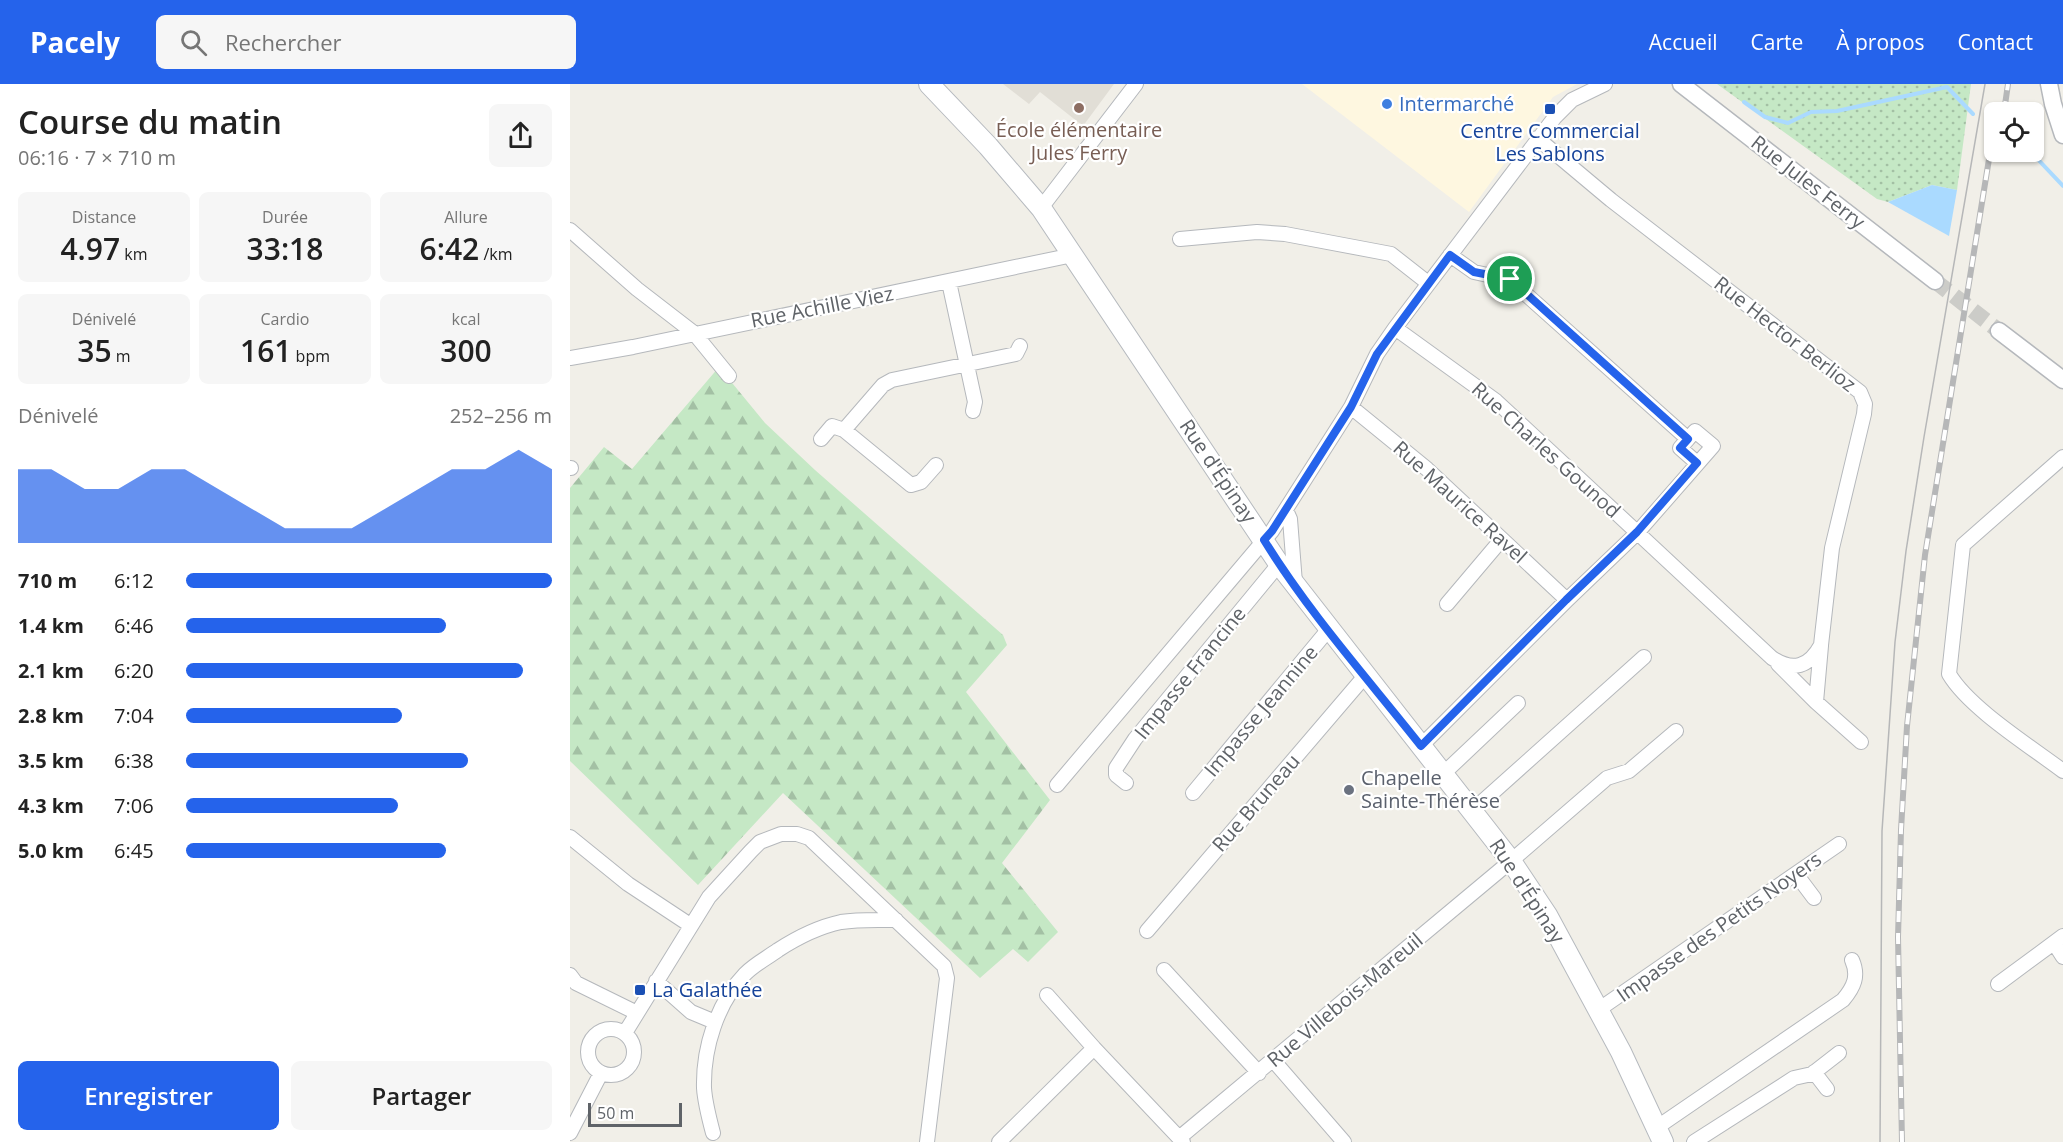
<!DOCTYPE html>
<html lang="fr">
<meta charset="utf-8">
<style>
body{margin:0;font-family:"Open Sans",sans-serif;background:#f6f6f6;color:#222;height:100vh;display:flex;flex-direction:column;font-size:22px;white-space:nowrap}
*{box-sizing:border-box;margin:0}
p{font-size:20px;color:#767676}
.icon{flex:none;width:33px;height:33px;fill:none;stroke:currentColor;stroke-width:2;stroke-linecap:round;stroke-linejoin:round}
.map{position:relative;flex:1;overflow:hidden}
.drawer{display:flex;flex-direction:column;background:#fff;width:570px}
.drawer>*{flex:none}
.tools{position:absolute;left:1414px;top:18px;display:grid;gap:12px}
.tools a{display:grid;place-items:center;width:60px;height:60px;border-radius:9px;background:#fff;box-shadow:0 2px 4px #0004;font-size:30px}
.scale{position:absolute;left:18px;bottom:15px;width:94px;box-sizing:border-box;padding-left:6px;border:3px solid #5f6368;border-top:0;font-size:16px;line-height:21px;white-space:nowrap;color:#5f6368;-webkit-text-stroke:4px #fff;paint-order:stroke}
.pin{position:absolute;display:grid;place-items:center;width:51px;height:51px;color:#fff;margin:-26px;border:3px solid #fff;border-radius:50%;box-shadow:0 2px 6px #0007}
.round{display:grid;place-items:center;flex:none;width:63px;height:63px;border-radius:9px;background:#f6f6f6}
.headline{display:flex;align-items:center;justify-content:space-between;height:102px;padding:0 18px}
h1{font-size:33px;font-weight:600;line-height:45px}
.stats{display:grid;grid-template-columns:repeat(3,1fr);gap:9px;height:102px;padding:6px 18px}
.stats div{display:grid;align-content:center;border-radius:9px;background:#f6f6f6;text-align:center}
.stats b{font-size:30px;font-weight:600}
.stats small{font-size:16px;font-weight:400}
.stats p{font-size:16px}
.chart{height:168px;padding:12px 18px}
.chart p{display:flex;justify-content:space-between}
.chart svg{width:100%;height:108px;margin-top:6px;fill:#2563eb;opacity:.7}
.primary-button{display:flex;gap:12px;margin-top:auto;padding:12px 18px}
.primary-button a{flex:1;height:69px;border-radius:9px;background:#2563eb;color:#fff;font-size:24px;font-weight:600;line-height:69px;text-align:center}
.primary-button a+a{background:#f6f6f6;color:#222}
ul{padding:0 18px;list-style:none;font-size:20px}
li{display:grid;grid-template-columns:96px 72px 1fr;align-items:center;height:45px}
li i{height:15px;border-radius:8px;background:#2563eb}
header{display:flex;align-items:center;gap:36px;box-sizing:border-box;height:84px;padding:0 30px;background:#2563eb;color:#fff}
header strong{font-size:28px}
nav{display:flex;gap:33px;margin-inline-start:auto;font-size:21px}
.search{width:420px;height:54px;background:#f6f6f6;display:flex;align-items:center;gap:15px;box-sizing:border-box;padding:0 21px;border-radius:9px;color:#767676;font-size:22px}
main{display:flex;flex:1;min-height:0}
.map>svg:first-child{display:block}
</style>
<header>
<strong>Pacely</strong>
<div class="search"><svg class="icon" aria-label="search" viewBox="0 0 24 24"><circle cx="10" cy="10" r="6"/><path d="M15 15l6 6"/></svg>Rechercher</div>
<nav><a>Accueil</a><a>Carte</a><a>À propos</a><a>Contact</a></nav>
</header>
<main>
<section class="drawer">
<div class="headline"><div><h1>Course du matin</h1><p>06:16 · 7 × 710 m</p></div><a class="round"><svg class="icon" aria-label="share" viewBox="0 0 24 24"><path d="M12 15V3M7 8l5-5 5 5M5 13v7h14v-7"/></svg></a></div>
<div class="stats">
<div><p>Distance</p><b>4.97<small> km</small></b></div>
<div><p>Durée</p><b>33:18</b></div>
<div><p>Allure</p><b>6:42<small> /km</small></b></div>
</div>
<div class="stats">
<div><p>Dénivelé</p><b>35<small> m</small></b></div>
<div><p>Cardio</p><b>161<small> bpm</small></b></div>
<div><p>kcal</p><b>300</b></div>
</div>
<div class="chart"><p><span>Dénivelé</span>252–256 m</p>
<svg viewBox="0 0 160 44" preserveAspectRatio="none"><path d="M0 44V14L10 14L20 22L30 22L40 14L50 14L60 22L70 30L80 38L90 38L100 38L110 30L120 22L130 14L140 14L150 6L160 14V44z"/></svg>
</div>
<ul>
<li><b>710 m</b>6:12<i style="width:100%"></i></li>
<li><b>1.4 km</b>6:46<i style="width:71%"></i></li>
<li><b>2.1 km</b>6:20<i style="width:92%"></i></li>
<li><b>2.8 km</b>7:04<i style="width:59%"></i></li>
<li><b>3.5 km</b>6:38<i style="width:77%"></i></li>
<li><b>4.3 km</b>7:06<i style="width:58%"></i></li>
<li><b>5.0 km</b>6:45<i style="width:71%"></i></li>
</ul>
<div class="primary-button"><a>Enregistrer</a><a>Partager</a></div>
</section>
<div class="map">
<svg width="1493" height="1058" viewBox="0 0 1493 1058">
<defs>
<pattern id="forest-firs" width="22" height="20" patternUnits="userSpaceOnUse" patternTransform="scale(1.5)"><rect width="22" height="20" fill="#c5e8c5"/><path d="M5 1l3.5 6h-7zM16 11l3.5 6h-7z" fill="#a3c0a4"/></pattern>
<pattern id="garden-dots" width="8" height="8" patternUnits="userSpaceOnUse" patternTransform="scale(1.5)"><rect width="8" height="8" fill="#c5e8c5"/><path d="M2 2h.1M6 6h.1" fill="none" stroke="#a3c0a4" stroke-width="1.8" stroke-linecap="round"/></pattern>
</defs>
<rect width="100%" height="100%" fill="#f1efe8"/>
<path fill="#fef7e0" d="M732,0H1007L983,13L899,128Z"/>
<path fill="#e1ded6" d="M433,0H544L513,42L470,8L459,20Z"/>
<path fill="url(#forest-firs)" d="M149,283L195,339L245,386L433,551L437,561L396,608L480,716L432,779L488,848L458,878L443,865L410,894L213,709L128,801L0,677V404L34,363L62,385Z"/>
<path fill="url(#garden-dots)" d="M1147,0H1401L1387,106L1362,101L1318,118L1307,115Z"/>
<path fill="#aadaff" d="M1362,101L1387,106L1379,152L1318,118Z"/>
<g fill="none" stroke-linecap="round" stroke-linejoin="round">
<path stroke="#aadaff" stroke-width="4" d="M1174,18L1195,33L1218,39L1241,28L1267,27L1377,3L1403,30
M1461,68L1493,102"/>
<path stroke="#ccccc8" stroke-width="16" stroke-dasharray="16 8" stroke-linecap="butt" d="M1365,197L1429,247"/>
<g stroke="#b5b8bc" stroke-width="16">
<path id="minor" d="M471,124L566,0
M0,146L67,205L124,249L159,292
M610,155L687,148L715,150L821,170L858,199
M379,198L405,318L403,327
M825,244L926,317L1202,574C1223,588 1239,583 1251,561L1262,464L1294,330L1295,320L1290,308L1041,116L967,54
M0,274L63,263L503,171
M781,323L857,385L997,516
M274,346L313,301L322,296L446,270L450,262
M251,355L262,342L274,346L341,401L351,398L366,381
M1118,355L1110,364L1127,379
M1493,373L1393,461L1379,590C1399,624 1460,662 1493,687
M0,384H1
M716,426L720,435L725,499
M877,520L932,455
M1208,580L1246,618L1251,562
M1246,618L1291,658
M851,662L997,516L1067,449L1143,362L1125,347L1118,355L940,196L904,188L880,171
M873,690L948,619
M556,699L546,691V684L565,655L709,480
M487,701L702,447L781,323L807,270L825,244L985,33L1002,16L1035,0
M623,709L758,546
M902,727L1074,573
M0,753L58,800L120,841
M1226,790L1244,814
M577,847L795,592
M1484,859L1493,873
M594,886L689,989
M0,891L6,899L67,929
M86,897L121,928L145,938
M1428,900L1493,852
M477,911L524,964L613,1058
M1028,926L1269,760
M18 968a23 23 0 1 1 46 0a23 23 0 1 1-46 0Z
M53,948L58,944L139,813L181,767L190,758L211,750H227L239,754L374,882L377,894L357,1058
M703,976L774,1058
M1244,988L1257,1005
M1086,1044L1273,916C1284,903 1289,892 1282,876
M0,1049L31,989
M143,1049C139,1034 135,1019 134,1004C133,964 147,919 175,890C185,880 197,874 208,866C228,853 248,843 271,838C289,835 307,836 326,836
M609,1054L941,777L1037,694L1059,687L1106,647
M429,1058L524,964
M1124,1058L1224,994L1242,990L1269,969"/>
</g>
<g stroke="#b5b8bc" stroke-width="19">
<path id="tertiary" d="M1111,0L1365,197
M1479,0L1483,20L1493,51
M1429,247L1493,296"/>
</g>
<g stroke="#b6babf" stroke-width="22">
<path id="secondary" d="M359,0L418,62L471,124L709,480L941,777L977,831L1051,968L1093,1058"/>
</g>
<use href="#minor" stroke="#fff" stroke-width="14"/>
<use href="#tertiary" stroke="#fff" stroke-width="16"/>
<use href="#secondary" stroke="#fff" stroke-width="20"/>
<path stroke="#b6b7b8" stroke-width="1.5" d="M1310,1058L1312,747L1325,558L1336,467L1354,353L1415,0"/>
<g stroke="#b6b7b8" stroke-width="6">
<path id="rail" d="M1434,28L1438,0
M1332,1058L1328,853L1331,746L1337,642L1355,471L1425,38"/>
</g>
<use href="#rail" stroke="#fff" stroke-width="4" stroke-dasharray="11" stroke-linecap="butt"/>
</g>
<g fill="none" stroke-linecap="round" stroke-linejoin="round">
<g stroke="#fff" stroke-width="12">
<path id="route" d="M880,171L904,188L940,195L1118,355L1110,364L1127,379L1067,448L996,516L851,662C798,595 739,529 694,456L702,447L781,323L807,270Z"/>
</g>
<use href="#route" stroke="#2563eb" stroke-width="8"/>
</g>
<circle fill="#3f7fe0" stroke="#fff" stroke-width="2" cx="817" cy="20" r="6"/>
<circle fill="#8d6e63" stroke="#fff" stroke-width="2" cx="509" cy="24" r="6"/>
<g fill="#1a4fb4" stroke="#fff" stroke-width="2">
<rect x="974" y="19" width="12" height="12" rx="3"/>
<rect x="64" y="900" width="12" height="12" rx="3"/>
</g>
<circle fill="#6b7280" stroke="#fff" stroke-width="2" cx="779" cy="706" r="6"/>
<g text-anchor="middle" stroke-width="4.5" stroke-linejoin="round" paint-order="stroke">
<g font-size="20" fill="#366cbe" stroke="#fff" text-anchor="start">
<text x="829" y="27">Intermarché</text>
</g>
<g font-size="20" fill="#785e54" stroke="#fff">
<text x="509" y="53">École élémentaire<tspan x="509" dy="23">Jules Ferry</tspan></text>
</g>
<g font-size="20" fill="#164399" stroke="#fff">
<text x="980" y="54">Centre Commercial<tspan x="980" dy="23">Les Sablons</tspan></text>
<text x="82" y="913" text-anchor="start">La Galathée</text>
</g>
<g font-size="20" fill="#5f6368" stroke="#fff">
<text transform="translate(1238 98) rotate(38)" y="7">Rue Jules Ferry</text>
<text transform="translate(252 223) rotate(-11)" y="7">Rue Achille Viez</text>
<text transform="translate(1215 250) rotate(38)" y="7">Rue Hector Berlioz</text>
<text transform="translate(976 366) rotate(42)" y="7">Rue Charles Gounod</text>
<text transform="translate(648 387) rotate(56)" y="7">Rue d'Épinay</text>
<text transform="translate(890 418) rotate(42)" y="7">Rue Maurice Ravel</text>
<text transform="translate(620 589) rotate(-51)" y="7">Impasse Francine</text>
<text transform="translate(691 627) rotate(-50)" y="7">Impasse Jeannine</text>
<text transform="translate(686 719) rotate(-49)" y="7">Rue Bruneau</text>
<text transform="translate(957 807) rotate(57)" y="7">Rue d'Épinay</text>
<text transform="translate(1149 843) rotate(-35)" y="7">Impasse des Petits Noyers</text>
<text transform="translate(775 916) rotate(-40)" y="7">Rue Villebois-Mareuil</text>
</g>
<g font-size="20" fill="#5b616d" stroke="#fff" text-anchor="start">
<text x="791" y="701">Chapelle<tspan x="791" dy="23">Sainte-Thérèse</tspan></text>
</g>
</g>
</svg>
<div class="tools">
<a><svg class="icon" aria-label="locate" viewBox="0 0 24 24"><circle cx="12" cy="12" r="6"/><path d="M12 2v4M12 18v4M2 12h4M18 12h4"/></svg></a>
</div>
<div class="scale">50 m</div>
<div class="pin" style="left:940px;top:195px;background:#1e9e55"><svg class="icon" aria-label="arrive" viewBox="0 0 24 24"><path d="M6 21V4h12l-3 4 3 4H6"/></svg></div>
</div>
</main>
